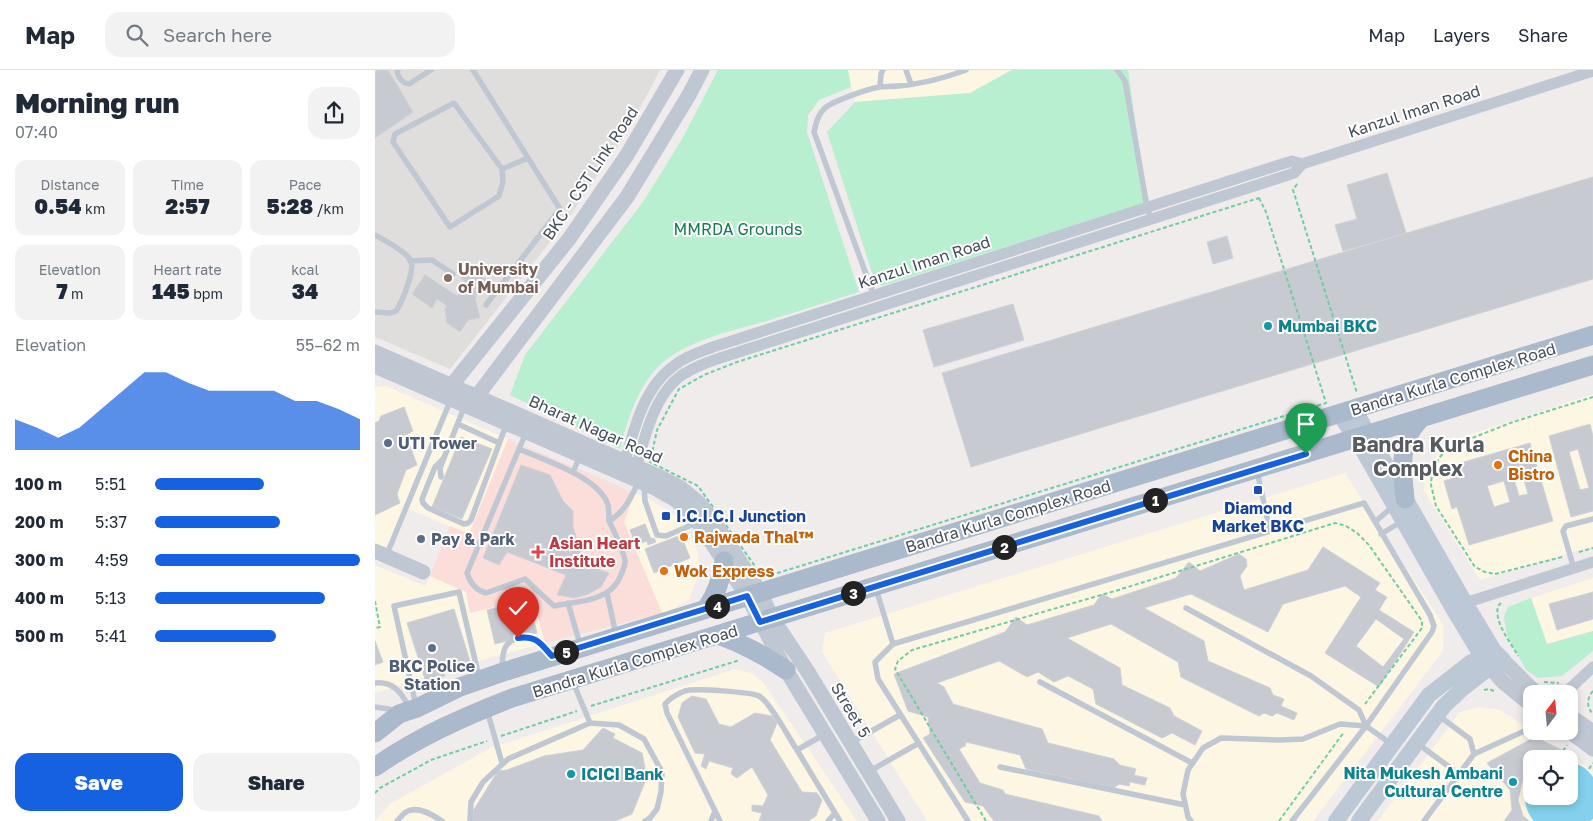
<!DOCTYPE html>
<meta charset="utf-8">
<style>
body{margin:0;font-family:"Golos Text",sans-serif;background:#f2f2f3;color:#1f2937;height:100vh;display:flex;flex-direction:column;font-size:19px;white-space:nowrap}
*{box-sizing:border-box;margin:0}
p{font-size:16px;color:#747a83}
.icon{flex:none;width:28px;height:28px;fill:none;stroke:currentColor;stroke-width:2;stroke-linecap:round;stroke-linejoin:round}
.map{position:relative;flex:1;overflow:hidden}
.side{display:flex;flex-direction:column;background:#fff;width:375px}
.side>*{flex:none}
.needle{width:32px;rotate:16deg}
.controls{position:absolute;left:1148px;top:615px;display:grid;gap:10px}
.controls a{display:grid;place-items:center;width:55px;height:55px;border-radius:10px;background:#fff;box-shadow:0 2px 8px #0003;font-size:25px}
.pin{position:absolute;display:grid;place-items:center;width:42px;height:42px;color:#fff;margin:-51px -21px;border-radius:50% 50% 50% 0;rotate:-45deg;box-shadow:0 0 5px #0007}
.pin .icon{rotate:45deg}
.km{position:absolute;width:25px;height:25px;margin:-12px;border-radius:50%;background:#222;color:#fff;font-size:14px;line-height:25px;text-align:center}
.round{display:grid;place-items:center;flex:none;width:52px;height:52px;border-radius:15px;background:#f2f2f3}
.headline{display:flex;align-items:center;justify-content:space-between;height:85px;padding:0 15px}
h1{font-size:28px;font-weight:800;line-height:38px}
.stats{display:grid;grid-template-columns:repeat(3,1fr);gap:8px;height:85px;padding:5px 15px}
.stats div{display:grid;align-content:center;border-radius:12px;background:#f2f2f3;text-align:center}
.stats b{font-size:21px;font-weight:800}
.stats small{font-size:14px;font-weight:400}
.stats p{font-size:14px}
.chart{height:140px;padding:10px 15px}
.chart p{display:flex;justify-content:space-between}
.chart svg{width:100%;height:90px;margin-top:5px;fill:#1561e0;opacity:.7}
.primary-button{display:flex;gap:10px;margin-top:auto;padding:10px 15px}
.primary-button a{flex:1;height:58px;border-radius:15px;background:#1561e0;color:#fff;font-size:20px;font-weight:800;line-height:58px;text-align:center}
.primary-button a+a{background:#f2f2f3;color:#1f2937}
ul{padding:0 15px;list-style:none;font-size:16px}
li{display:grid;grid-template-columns:80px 60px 1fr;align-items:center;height:38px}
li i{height:12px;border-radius:6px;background:#1561e0}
header{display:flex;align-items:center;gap:30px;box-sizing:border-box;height:70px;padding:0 25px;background:#fff;border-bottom:1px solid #e0e1e3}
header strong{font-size:24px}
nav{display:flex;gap:28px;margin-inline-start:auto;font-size:18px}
.search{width:350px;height:45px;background:#f2f2f3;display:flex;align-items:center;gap:12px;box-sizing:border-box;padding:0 18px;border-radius:15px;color:#747a83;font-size:19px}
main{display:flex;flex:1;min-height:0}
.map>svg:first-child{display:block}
</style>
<header>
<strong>Map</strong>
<div class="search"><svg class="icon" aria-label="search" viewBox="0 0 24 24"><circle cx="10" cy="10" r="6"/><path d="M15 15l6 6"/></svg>Search here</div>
<nav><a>Map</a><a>Layers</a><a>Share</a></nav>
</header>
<main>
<section class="side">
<div class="headline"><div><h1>Morning run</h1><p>07:40</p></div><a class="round"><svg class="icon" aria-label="share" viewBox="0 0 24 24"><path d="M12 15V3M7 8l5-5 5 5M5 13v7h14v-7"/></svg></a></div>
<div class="stats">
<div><p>Distance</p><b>0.54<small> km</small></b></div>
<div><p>Time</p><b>2:57</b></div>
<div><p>Pace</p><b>5:28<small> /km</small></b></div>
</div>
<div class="stats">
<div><p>Elevation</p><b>7<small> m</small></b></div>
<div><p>Heart rate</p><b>145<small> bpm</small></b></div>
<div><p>kcal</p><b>34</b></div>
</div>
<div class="chart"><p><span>Elevation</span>55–62 m</p>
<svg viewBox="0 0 160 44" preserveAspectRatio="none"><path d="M0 44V29L10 33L20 38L30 33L40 24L50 15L60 6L70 6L80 11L90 15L100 15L110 15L120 15L130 20L140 20L150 24L160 29V44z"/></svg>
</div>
<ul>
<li><b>100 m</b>5:51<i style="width:53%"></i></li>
<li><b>200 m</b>5:37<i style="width:61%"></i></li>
<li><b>300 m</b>4:59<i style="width:100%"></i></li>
<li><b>400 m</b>5:13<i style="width:83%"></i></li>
<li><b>500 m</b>5:41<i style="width:59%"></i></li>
</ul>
<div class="primary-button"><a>Save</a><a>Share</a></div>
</section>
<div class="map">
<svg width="1218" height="751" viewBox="0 0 1218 751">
<rect width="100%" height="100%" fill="#efeceb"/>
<path fill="#fcf6e3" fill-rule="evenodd" d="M473,0H636L595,23L480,32L479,23L476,17Z
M11,316L133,369L94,465L34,439L16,482L0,475V317Z
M1218,324V476L1105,510L1049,421L1051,402L1069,373Z
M970,403L1069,556L1068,581L938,751H552L447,582L450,563Z
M260,423L274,429L311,452L323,482L325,503L313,531L294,541L287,543L249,452Z
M0,495L50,516L55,506L91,522L95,543L158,527L170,573L103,591L0,623Z
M1218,508V561L1172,574L1156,528Z
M360,599L376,603L388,612L482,751H0L15,734L115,678Z
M1104,637L1125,640L1218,701V751H1003L1085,642ZM1156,689H1194V726H1156Z"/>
<path fill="#e0dddd" d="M0,0H285L254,59L193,149L75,299L0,267Z"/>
<path fill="#fbded9" d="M133,369L260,423L249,452L287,543L170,573L158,527L95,543L91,522L55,506L75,456L94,464Z"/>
<path fill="#b7efd0" d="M343,0H473L476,17L444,30L433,45L432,62L484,222C453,232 423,241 392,251C354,262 301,272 276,305C259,327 252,353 245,379L135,325L150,285L268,132L306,71Z
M637,0H753L772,132L507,216L500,212L452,62L480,32L595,23Z
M1156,528L1172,574L1218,561V581L1187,606L1163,608L1151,600L1132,565L1129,547L1133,537Z"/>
<path fill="#83d1ed" d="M1194,691C1204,694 1212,698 1218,707V749L1215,751H1159C1148,739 1147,720 1156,707V726H1194Z"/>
<path fill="#c8cad2" stroke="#cfd1d8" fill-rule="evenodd" d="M3,0H13L38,42L0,68V2Z
M1012,103L1031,163L968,181L960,155L982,149L972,115Z
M1218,107V209L596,397L567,303Z
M852,166L858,188L838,194L832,172Z
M93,198L112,210L100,228L105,248L93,250L85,262L72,253L70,239L72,236L62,229L57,238L37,224L50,205L82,226L89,216L92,218L95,215L86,209Z
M638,234L649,270L559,297L548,260Z
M29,337L38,361L31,365L42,395L31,400L22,424L25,433L0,445V353L4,351L6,346Z
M1215,354L1218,366V441L1196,447L1174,366ZM1203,379L1214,418L1205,420L1194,382Z
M86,367L117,379L87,449L57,437Z
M1155,373L1178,451L1094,475L1082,437L1077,439L1069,411L1078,408L1075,396ZM1148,407L1153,424L1144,426L1139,409ZM1129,411L1135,432L1119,437L1112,416Z
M146,395L175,405L188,431L198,441V457L210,495L234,503L226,517L213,524L200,528L182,525L191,505L132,482L124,495L108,488Z
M270,454L276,469L279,468L281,472L273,475L272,471L261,475L255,460Z
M306,465L315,488L279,503L270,479Z
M948,477L1005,513L1000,520L1012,527L1004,540L1039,562L1004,617L950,583L986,527L970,516L908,534L893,562L816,524L769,538L829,571L833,591L895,618L898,625L909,629L906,636L922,643L919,650L902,643L897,646L889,643L884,646L806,607L803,592L736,554L692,568L745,598L747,615L795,638L799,646L827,661L820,675L797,663L787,668L721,634L718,619L693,606L679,612L663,602L652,607L624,591L562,613L569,617L578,634L667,659L673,673L739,689L745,695L761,699L759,705L772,708L770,715L755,712L754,716L744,714L739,718L651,699L645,685L591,672L590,676L584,679L605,713L628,720L630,724L724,746L727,751H619L608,736L590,732L548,668L555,664L553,647L533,641L519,604L630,562L641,547L652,555L719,535L727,524L737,529L801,508L814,492L825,501L864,484L871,489L872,496L865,506L869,520L933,500ZM1001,549L1029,569L1008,597L981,576Z
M1218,522V549L1182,560L1174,534Z
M153,529L162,563L120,574L112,540Z
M79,539L97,598L79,603V600L69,603L70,606L51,612L32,553Z
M0,571L8,592L0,595Z
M317,626L331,629L344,654L356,657L380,643L397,646L402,653L395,670L427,722L442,723L447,730L441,746L433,751H384L387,743L377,741V735L388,736L393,725L377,697L362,708L356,704L358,698L334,691L331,699L326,696L330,684L320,683L303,647L307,633Z
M228,658L240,664L238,668L267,683L272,707L257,744L240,751H98V741L123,701L132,700L169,686L208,680Z
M1160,667L1187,680L1167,689H1156V697L1149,704L1143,730L1148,746L1154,751H1129L1137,740L1135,720L1112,693Z"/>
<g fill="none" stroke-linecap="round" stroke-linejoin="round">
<path stroke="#6fcda4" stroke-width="2" stroke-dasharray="4 2.5" stroke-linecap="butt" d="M922,114L918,120L982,323
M884,128L891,142L951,333L393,506H387L323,416L275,392L282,360L304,319L329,305L362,292Z
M1204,482L1218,478
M1187,487L1120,504L1110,502L1100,497L1061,436L1056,415L1057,400L1065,387L1074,377L1138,352L1218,327
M0,531L5,557L0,558
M1126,533L1123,536C1119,553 1135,571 1143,586
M1169,612L1184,613
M1109,620L1114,619L1119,621
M1218,621C1212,628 1211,637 1218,644
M216,636L365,590
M126,666L202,641
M1188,681L1192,675
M1214,699L1218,693
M0,723L5,718L56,690L112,671
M611,751L520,599L523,591L537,580L740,521L960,453L971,456L982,463L994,475L1047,551V558L990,634
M904,751L969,662"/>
<path stroke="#bec7d2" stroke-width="5.5" d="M23,0L22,2C24,9 27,13 34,14L56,0
M98,0L185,139L111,235
M531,0L536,14
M742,0L750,11L772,137L776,149
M505,17L506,4L508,0
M127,99L128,112L124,126L75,157L18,72L20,64L79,33L127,99L153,88
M0,165C9,170 32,182 36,191C40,201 27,232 21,241L15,243L0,242
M35,191L57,190L78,204
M499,226L439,62C441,53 443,44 450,38C458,31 493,19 504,17C510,16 517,17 523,16C546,14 570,8 591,0
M83,354L124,373
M144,379L151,363
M69,388L60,397L47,429L48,433L53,438L89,454L93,453L96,450L131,355
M882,401L895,461
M198,402L205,386
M66,407L65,398L90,335
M269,416L270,431L282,465L291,466L321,453
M234,451C234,446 234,440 233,435C224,407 169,390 144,379L92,503C95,513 100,520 111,523L150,509L179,536C203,531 236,532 246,505C247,501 251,495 250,490C247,477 240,463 234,451C250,442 256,427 264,411
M1000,452L1017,437
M1006,464L1026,452
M12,484L76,329
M1199,499L1188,461L1191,456L1218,449
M501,519L518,574
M232,523L241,565
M193,533L205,574
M811,538L936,606L984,640L991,656
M127,600C127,592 127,583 131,576C134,572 137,570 141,569C157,564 165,573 175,585
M198,612L215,653
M665,612L817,693
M0,613C18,611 26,622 34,637
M41,636L19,536L84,522L104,607
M0,637L14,639L22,643
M112,640L127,693
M1064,646L1095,669L1099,684
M450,664L422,680L460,743L453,751
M477,672L525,645
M1043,674L1084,704
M625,697L810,735
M493,702L544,673
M460,743L465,751
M22,751C25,748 28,744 31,742C42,735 58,745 67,751
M95,751L96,732L108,712L133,689L215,653L244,655L269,669L287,702L286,722L282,739L275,748L270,751
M336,751L340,741
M345,751L292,643L290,634C296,627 302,624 310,621C320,618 375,622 384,626C395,632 414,668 422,680
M593,751L503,609L500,592L518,574L989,433L1055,545L1059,556L1057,562L991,656L917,751
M816,751L813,747L808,724L813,700L828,678L846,668L905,670L928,669L965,654L991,656L1015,673
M1049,751L1099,684L1156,658"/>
<path stroke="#bec7d2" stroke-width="11" d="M248,399C258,363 267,318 300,295C311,286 325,282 338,277L904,95L917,91L927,94
M260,404C268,373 278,325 307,305C318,298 330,293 342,289L907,107L919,103L927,94L1218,1
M1085,536L1090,533L1218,492
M1189,624L1218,597"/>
<path stroke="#bec7d2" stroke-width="15" d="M0,282L283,406L306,418L323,432L338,450L385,522L397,548L433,602L523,751
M0,296L278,417L299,429L314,441L327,458L372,526L411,600L503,751
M76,316L194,169L252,85L302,0
M102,326L252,127L314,25L327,0
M0,481L48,502
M1128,590L1162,624
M1115,597L1128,612L1156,635
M1194,645L1218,662
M1194,661L1218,679"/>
<path stroke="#bdc8d6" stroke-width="16" d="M979,339L1090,533L1119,581L1128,590L1110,601L1087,619L1069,636L984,751
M964,344L981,368L1079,540L1108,588L1115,597
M961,751L1054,625L1095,593L1117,582"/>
<path stroke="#aab9cc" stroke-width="19" d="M1030,429C1028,407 1024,380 1036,361C1039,356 1043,352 1046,348
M331,539C342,523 346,509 349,491
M343,565C369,574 388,585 411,600
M0,663L24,644L42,638L85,617L128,602L1218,265
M0,697C43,667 88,647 137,628L1218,295"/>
</g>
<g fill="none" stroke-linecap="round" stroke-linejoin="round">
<g stroke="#fff" stroke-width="10">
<path id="route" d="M143,568C161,565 166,574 177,586L372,526L385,552L931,384"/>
</g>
<use href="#route" stroke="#1561e0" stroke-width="6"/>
</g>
<circle fill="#8d6e63" stroke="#fff" stroke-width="2" cx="73" cy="208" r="5"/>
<g fill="#0f9aa8" stroke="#fff" stroke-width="2">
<circle cx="893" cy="256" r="5"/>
<circle cx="196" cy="704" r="5"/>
<circle cx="1138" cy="712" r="5"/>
</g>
<g fill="#5c6f8a" stroke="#fff" stroke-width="2">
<circle cx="13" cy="373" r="5"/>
<circle cx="46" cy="469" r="5"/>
<circle cx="57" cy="578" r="5"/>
</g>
<g fill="#e8710a" stroke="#fff" stroke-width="2">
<circle cx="1123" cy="395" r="5"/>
<circle cx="309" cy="467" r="5"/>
<circle cx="289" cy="501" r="5"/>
</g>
<g fill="#1a4fb4" stroke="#fff" stroke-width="2">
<rect x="878" y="415" width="10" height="10" rx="2.5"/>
<rect x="286" y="441" width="10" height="10" rx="2.5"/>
</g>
<path fill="#e0444e" stroke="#fff" stroke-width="2" d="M160.5 474.5h5v5h5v5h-5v5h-5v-5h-5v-5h5z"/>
<g text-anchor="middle" stroke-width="4" stroke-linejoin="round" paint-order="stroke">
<g font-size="16" fill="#444e59" stroke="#fff">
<text transform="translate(1039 41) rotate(-18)" y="6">Kanzul Iman Road</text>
<text transform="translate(215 103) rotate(-56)" y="6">BKC - CST Link Road</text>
<text transform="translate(549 192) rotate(-18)" y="6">Kanzul Iman Road</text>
<text transform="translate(1078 309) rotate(-17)" y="6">Bandra Kurla Complex Road</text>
<text transform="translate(221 359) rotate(24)" y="6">Bharat Nagar Road</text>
<text transform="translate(633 446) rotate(-17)" y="6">Bandra Kurla Complex Road</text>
<text transform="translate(260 591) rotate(-17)" y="6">Bandra Kurla Complex Road</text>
<text transform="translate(476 640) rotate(59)" y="6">Street 5</text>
</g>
<g font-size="16" fill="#147b4e" stroke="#fff">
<text x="363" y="165">MMRDA Grounds</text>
</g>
<g font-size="16" font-weight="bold" fill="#785e54" stroke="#fff" text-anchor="start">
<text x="83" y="205">University<tspan x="83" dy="18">of Mumbai</tspan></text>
</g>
<g font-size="16" font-weight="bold" fill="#0d838f" stroke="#fff" text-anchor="start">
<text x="903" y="262">Mumbai BKC</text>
<text x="1128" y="709" text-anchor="end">Nita Mukesh Ambani<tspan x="1128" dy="18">Cultural Centre</tspan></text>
<text x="206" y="710">ICICI Bank</text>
</g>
<g font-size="16" font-weight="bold" fill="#4e5e75" stroke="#fff" text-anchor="start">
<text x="23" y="379">UTI Tower</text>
<text x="56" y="475">Pay &amp; Park</text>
<text x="57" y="602" text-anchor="middle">BKC Police<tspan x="57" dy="18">Station</tspan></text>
</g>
<g font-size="16" font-weight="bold" fill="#c56008" stroke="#fff" text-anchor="start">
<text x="1133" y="392">China<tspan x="1133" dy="18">Bistro</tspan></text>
<text x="319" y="473">Rajwada Thal™</text>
<text x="299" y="507">Wok Express</text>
</g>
<g font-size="16" font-weight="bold" fill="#164399" stroke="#fff">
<text x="883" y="444">Diamond<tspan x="883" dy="18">Market BKC</tspan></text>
<text x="301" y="452" text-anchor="start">I.C.I.C.I Junction</text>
</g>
<g font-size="16" font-weight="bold" fill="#be3a42" stroke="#fff" text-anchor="start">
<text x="174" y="479">Asian Heart<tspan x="174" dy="18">Institute</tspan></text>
</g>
<g font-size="21" font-weight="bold" fill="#585c61" stroke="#fff">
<text x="1043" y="382">Bandra Kurla<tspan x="1043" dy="24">Complex</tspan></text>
</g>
</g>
</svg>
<div class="controls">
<a><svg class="needle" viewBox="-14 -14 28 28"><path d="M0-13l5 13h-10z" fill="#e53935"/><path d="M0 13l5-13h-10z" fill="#747a83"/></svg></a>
<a><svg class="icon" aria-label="locate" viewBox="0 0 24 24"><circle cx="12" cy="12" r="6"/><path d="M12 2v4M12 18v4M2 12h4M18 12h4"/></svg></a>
</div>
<div class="pin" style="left:931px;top:384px;background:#1e9e55"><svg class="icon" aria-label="arrive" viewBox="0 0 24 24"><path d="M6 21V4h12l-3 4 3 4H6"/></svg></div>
<div class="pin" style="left:143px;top:568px;background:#d93025"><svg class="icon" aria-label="check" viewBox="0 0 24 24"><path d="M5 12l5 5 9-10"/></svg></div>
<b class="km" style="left:780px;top:430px">1</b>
<b class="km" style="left:629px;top:477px">2</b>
<b class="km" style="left:478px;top:523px">3</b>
<b class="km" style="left:342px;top:536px">4</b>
<b class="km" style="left:191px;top:582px">5</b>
</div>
</main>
